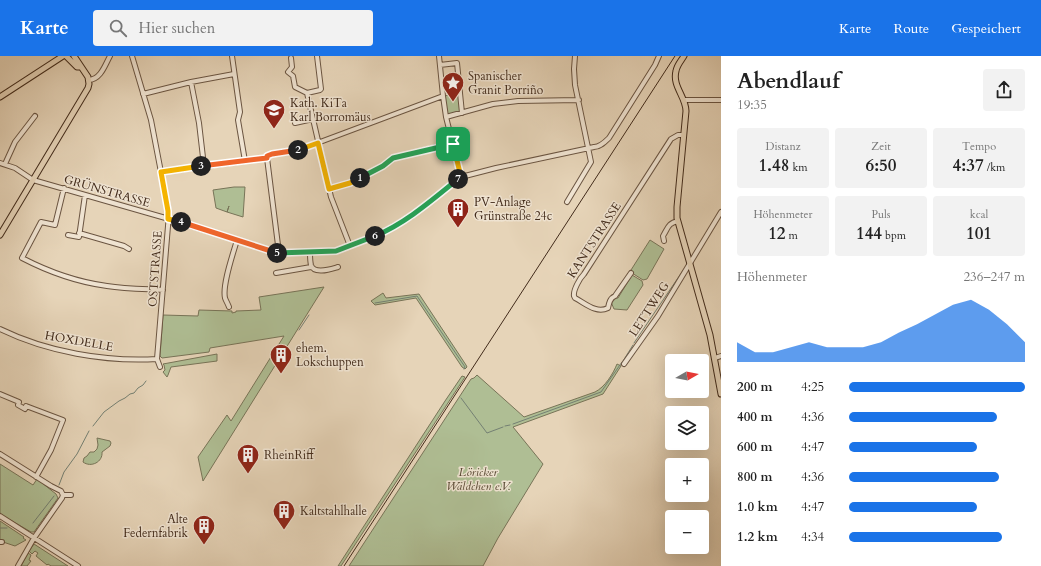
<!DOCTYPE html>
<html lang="de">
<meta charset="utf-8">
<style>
body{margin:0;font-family:Cardo,serif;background:#f2f2f2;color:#222;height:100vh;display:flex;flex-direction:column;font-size:15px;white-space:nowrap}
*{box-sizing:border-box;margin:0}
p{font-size:13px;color:#767676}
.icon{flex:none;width:22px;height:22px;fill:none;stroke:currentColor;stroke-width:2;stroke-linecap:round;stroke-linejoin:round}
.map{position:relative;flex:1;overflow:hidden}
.sheet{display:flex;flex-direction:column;background:#fff;width:320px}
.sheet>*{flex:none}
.needle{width:26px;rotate:81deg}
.buttons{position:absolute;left:665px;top:298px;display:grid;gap:8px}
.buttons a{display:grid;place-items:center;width:44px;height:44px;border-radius:4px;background:#fff;box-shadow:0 4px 16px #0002;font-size:20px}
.pin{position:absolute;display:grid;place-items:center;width:34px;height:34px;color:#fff;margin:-17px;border-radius:8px;box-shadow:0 2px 6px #0006}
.km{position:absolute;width:20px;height:20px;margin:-10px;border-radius:50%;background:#222;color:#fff;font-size:11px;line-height:20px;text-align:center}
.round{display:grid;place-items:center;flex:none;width:42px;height:42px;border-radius:4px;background:#f2f2f2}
.overview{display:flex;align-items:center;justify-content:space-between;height:68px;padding:0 16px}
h1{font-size:22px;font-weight:600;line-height:30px}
.figures{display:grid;grid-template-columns:repeat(3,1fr);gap:6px;height:68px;padding:4px 16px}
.figures div{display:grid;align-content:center;border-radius:4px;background:#f2f2f2;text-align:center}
.figures b{font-size:17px;font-weight:600}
.figures small{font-size:11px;font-weight:400}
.figures p{font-size:11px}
.chart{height:112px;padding:8px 16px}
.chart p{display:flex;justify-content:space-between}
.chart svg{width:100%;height:72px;margin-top:4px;fill:#1a73e8;opacity:.7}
ul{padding:0 16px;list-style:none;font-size:13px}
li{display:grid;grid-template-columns:64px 48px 1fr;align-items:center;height:30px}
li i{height:10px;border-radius:5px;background:#1a73e8}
header{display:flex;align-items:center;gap:24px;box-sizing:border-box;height:56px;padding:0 20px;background:#1a73e8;color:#fff}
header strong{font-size:19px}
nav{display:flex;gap:22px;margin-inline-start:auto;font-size:14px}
.search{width:280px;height:36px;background:#f2f2f2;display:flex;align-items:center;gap:10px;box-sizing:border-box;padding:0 14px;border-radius:4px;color:#767676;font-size:15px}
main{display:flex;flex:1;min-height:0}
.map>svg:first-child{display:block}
</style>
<header>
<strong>Karte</strong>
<div class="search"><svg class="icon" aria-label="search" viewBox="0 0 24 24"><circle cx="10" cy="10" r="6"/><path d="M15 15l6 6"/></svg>Hier suchen</div>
<nav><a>Karte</a><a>Route</a><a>Gespeichert</a></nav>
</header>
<main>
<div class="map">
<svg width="721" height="510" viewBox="0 0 721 510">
<rect width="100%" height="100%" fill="#e6d4b8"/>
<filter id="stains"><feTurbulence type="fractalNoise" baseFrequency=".005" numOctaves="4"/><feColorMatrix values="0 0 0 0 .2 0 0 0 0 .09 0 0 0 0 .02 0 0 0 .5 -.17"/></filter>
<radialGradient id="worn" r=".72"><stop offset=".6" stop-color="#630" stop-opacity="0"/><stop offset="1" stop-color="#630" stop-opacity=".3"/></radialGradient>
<path fill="#afbe94" stroke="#787458" d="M459,37L461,56L448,59L444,40Z
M234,131H245L243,161L227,156L229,150L227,156L216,152L213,134Z
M650,184L664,193L647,223L643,224L632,217L631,214Z
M632,219L642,225L643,229L627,254L614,253L611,246L615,242H618Z
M324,231L203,425L198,401L227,359L231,365L284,280L210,292L209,296L162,302L160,300L163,259L198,260L199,254L232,255V257L236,256V255L261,254L259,241Z
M383,237L386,242L419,238L466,309L467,311L465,313L462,311L416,242L375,249L371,245Z
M217,298V305L171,311L168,319L167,321L163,316L165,314L164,309L163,308Z
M617,308L621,310L603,338L513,371L543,408L498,482L483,510H349L471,323L474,322L477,319L524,361L595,336C605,331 613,318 617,308Z
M462,320L465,321L341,510H338L445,345Z
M97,382L110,385L111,387L110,390L102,396C103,406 91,412 83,406L84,402L87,400L90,396H94L97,393L98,389Z
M0,408L33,429L37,423L56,438L58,442L34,476H31L0,458Z
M0,465L24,481L23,482L26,484L15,490L0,485Z
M34,488L68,510H51L48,508L47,509L36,500L38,497L35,495L32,498L29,495Z
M28,497L31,499L29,504L31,505L27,510H21Z"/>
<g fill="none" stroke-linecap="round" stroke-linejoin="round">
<path stroke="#748073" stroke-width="1" d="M375,247L417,240L465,311L464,313
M299,274L309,259
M634,287L684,213
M623,305L633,289
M461,342L487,377L503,371
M513,368L601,336L622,306
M93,370L104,356L119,345L125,342L130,338L134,337L138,332L143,329L146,325
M505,370L510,369
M59,429L64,416L77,398L89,375
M33,467L54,440
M0,472H7"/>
<g stroke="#6b5542" stroke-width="6">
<path id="minor" d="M132,0L151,64L169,158L157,303L160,311
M232,0L240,56L238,64L245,105
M317,0L321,33L320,34L307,37L331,141L350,190
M439,0L443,40L446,61L461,121
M291,2L292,11L288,16L293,20L295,31L307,37
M440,9L457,7L462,57
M89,24C101,23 105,9 110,0
M191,26L199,67L204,110
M143,38L191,26L234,18
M684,44H721
M446,61L493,48L518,45L579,44
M295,67L313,63
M267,102L279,197
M0,107L15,112L33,124L169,163L279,197L336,195L381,177L412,160L461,121L496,112L594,91C600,91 605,86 609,82L655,9L659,0
M5,108L15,86L35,60
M161,116L267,102V100L272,98L296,95L443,40
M64,132L55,169L41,166L22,202C49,216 77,226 107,230C126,233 145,233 163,234
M329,133L350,127L383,110L393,102L453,87
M567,146L591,106L575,29L574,13L575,0
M79,177L124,190L129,193
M68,179L79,181L85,139
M664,185L663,180C668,172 668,167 678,165
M310,196C310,200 310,205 311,209C314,219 331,213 338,211
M276,217L311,211
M631,217L615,240C610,242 609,247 608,252C596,258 585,247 575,242L574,240C573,234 580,222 584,218L671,83L678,79H684
M229,251C228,248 226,245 225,242C222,229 233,198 237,184
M0,273C47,296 105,306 157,303
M715,302L721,300
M624,308L658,260L721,156
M0,338L19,346L18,349L25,353L26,350L63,364L51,394L36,421
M0,398L51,430L61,435L63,439L62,442L34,482L18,510
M63,439H71
M0,460L78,510
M0,486H2"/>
</g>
<g stroke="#422b1b" stroke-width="7">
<path id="major" d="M66,0L77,11H81
M684,0C681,5 677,9 676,15C672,30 686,41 686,55L677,151V162L710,279L721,338
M0,41L63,0
M0,179L88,32L89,28L88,21L74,0"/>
</g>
<use href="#minor" stroke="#efe3d1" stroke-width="4"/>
<use href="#major" stroke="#e6d4b8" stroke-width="5"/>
<path stroke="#422b1b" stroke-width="1" d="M344,510L675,0"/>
</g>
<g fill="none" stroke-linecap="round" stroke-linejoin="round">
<g stroke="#fff" stroke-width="8">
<path id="split-1" d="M360,122L383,110L393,102L453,88"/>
</g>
<g stroke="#fff" stroke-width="8">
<path id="split-2" d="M298,94L318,87L329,133L350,127L360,122"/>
</g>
<g stroke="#fff" stroke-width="8">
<path id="split-3" d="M201,110L267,102V100L272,98L298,94"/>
</g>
<g stroke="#fff" stroke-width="8">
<path id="split-4" d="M181,166L168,163V155L161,116L201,110"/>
</g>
<g stroke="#fff" stroke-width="8">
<path id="split-5" d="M181,166L277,197"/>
</g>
<g stroke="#fff" stroke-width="8">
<path id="split-6" d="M277,197L336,195L375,180"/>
</g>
<g stroke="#fff" stroke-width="8">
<path id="split-7" d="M375,180C406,167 432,144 458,123"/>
</g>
<g stroke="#fff" stroke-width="8">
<path id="split-8" d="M453,88L461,121L458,123"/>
</g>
<use href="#split-1" stroke="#22a559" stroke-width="5"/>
<use href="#split-2" stroke="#f5b400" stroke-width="5"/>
<use href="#split-3" stroke="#f0652b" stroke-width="5"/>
<use href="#split-4" stroke="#f5b400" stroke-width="5"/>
<use href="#split-5" stroke="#f0652b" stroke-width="5"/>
<use href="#split-6" stroke="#22a559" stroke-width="5"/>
<use href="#split-7" stroke="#22a559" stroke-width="5"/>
<use href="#split-8" stroke="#f5b400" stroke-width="5"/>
</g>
<defs>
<g id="sight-pin" transform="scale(1.15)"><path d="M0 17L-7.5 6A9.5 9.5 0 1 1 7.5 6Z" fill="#8f2418" stroke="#efe3d1"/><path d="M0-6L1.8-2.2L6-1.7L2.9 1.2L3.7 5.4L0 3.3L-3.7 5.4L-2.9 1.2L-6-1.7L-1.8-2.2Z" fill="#fff"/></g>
<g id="school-pin" transform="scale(1.15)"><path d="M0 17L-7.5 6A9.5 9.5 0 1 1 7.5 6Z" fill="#8f2418" stroke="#efe3d1"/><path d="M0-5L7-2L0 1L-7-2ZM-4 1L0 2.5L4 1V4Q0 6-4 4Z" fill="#fff"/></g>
<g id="building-pin" transform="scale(1.15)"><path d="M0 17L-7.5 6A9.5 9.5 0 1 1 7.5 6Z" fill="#8f2418" stroke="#efe3d1"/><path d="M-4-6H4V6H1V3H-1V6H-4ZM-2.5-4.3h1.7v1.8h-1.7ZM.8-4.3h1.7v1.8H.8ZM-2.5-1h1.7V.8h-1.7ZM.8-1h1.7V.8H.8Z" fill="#fff"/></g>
</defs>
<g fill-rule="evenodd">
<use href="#sight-pin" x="453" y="27"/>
<use href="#school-pin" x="274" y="54"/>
<use href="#building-pin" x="458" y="153"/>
<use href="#building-pin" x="281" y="299"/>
<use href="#building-pin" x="248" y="399"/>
<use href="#building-pin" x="284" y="455"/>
<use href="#building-pin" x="204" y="470"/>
</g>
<g text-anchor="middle" stroke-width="3" stroke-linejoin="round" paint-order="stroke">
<g font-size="12" fill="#422b1b" stroke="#efe3d1" text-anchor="start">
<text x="468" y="24">Spanischer<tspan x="468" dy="14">Granit Porriño</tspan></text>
<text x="290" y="51">Kath. KiTa<tspan x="290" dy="14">Karl Borromäus</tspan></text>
<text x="474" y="150">PV-Anlage<tspan x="474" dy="14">Grünstraße 24c</tspan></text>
<text x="296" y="296">ehem.<tspan x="296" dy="14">Lokschuppen</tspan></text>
<text x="264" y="403">RheinRiff</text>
<text x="300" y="459">Kaltstahlhalle</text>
<text x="188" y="467" text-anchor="end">Alte<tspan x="188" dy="14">Federnfabrik</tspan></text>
</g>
<g font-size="12" fill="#422b1b" stroke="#efe3d1">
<text transform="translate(107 135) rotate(16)" y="4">GRÜNSTRASSE</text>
<text transform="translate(594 184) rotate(-57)" y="4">KANTSTRASSE</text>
<text transform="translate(155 213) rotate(-86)" y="4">OSTSTRASSE</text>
<text transform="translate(649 253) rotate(-57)" y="4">LETTWEG</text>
<text transform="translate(79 285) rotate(10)" y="4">HOXDELLE</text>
</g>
<g font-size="12" font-style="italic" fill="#584833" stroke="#efe3d1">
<text x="478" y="420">Löricker<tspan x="478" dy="14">Wäldchen e.V.</tspan></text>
</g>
</g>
<rect width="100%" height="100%" filter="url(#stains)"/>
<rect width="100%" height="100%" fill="url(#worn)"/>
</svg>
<div class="buttons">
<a><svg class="needle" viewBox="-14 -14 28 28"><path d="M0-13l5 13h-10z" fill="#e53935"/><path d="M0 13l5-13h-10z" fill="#767676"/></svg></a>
<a><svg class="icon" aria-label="layers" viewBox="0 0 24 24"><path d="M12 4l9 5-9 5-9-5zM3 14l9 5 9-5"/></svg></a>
<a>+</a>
<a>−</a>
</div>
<div class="pin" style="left:453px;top:88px;background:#1e9e55"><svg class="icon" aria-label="arrive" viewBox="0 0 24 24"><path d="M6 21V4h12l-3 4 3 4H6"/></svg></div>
<b class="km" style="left:360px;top:122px">1</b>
<b class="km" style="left:298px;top:94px">2</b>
<b class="km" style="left:201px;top:110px">3</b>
<b class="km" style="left:181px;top:166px">4</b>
<b class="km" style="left:277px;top:197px">5</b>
<b class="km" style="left:375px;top:180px">6</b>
<b class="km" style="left:458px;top:123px">7</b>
</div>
<section class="sheet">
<div class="overview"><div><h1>Abendlauf</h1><p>19:35</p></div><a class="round"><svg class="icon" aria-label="share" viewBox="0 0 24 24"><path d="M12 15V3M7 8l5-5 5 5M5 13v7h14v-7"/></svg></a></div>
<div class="figures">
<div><p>Distanz</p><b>1.48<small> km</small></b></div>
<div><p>Zeit</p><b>6:50</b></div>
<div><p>Tempo</p><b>4:37<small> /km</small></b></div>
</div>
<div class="figures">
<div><p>Höhenmeter</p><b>12<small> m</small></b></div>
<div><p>Puls</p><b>144<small> bpm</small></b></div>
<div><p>kcal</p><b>101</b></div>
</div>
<div class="chart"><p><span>Höhenmeter</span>236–247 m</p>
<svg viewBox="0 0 160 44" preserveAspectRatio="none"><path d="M0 44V32L10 38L20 38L30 35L40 32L50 35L60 35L70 35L80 32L90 26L100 21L110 15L120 9L130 6L140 12L150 21L160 32V44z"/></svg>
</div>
<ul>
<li><b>200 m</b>4:25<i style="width:100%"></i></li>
<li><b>400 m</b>4:36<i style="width:84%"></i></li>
<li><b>600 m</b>4:47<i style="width:73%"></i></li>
<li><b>800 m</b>4:36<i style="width:85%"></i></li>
<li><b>1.0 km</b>4:47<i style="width:73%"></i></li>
<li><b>1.2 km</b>4:34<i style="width:87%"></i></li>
</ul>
</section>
</main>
